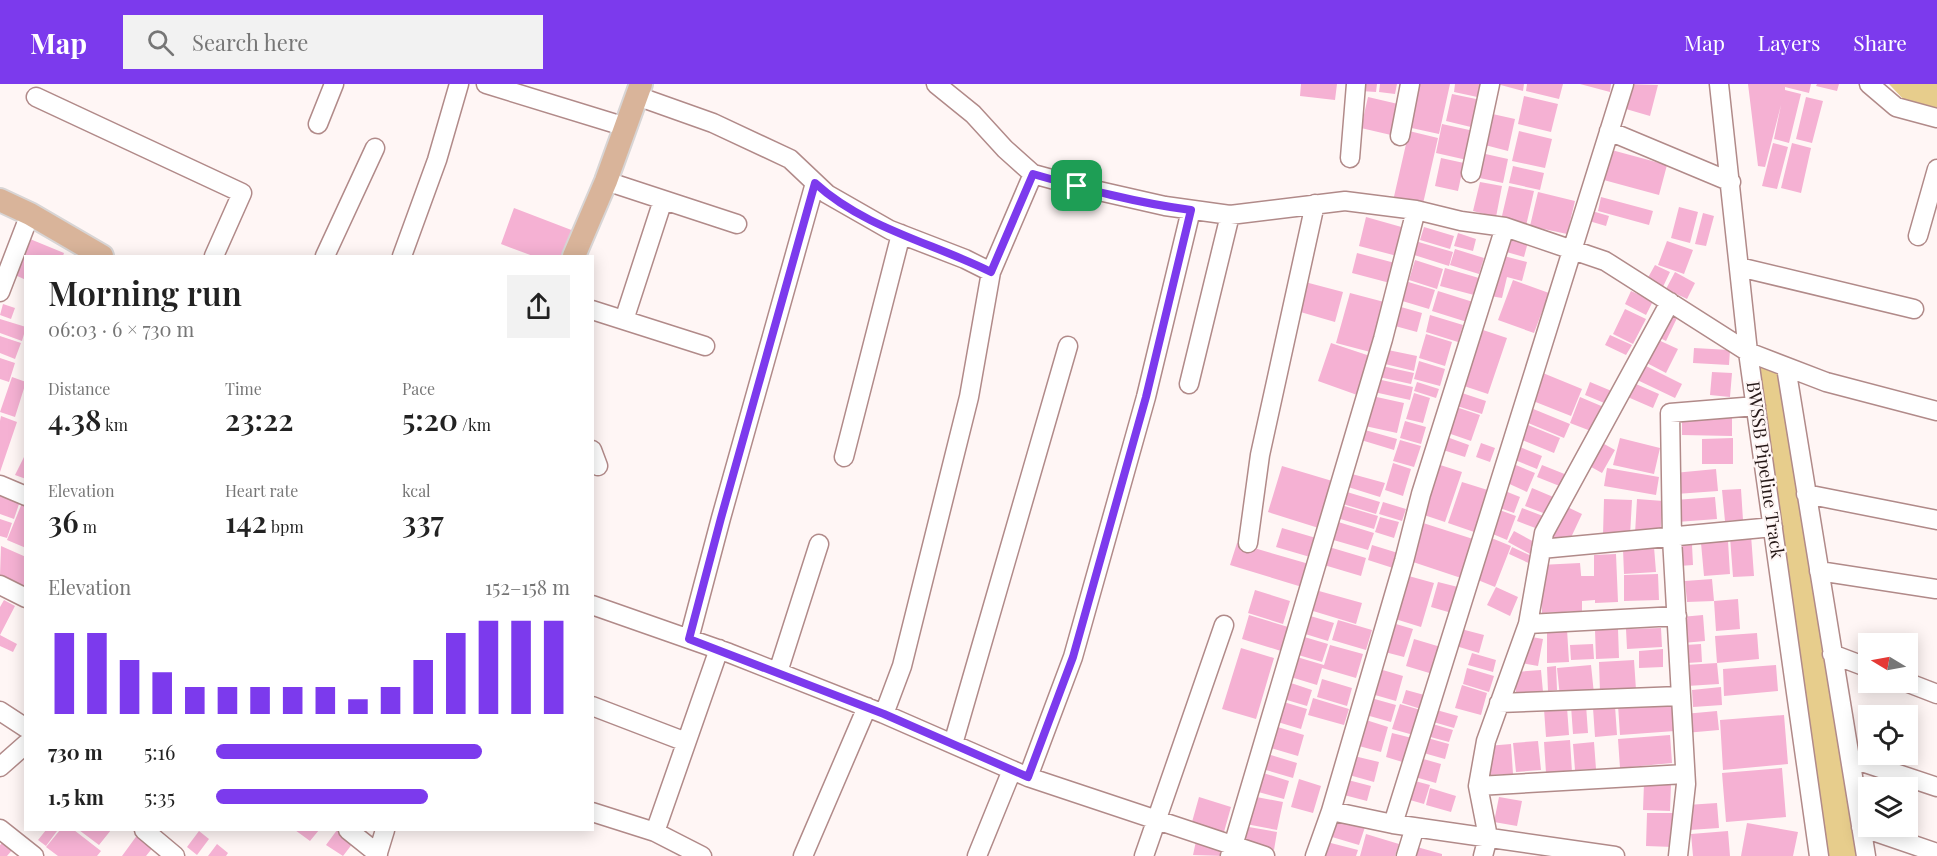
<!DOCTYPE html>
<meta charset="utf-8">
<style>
body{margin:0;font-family:"Playfair Display",serif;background:#f2f2f2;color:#222;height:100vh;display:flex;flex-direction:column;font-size:22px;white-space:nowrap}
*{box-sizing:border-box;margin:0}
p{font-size:20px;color:#767676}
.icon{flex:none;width:33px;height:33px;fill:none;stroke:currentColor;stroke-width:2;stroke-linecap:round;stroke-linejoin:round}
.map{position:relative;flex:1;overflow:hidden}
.panel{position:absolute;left:24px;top:171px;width:570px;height:576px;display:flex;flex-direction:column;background:#fff;border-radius:0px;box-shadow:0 3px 15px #0003}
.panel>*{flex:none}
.needle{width:39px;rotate:280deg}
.fabs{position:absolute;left:1858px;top:549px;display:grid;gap:12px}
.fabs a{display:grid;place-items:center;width:60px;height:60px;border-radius:0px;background:#fff;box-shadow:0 3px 15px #0003;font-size:30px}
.pin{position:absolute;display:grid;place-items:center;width:51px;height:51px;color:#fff;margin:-26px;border-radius:12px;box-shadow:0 3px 9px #0006}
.round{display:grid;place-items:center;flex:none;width:63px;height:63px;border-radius:0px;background:#f2f2f2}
.headline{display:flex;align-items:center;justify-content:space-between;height:102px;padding:0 24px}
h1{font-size:33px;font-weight:600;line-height:45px}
.figures{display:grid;grid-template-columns:repeat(3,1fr);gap:9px;height:102px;padding:6px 24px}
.figures div{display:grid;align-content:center}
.figures b{font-size:30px;font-weight:600}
.figures small{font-size:16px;font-weight:400}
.figures p{font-size:16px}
.chart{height:168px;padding:12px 24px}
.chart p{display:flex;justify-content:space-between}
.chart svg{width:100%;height:108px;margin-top:6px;stroke:#7c3aed;stroke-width:6}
ul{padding:0 24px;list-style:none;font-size:20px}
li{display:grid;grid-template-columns:96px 72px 1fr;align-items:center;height:45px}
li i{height:15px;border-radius:8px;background:#7c3aed}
header{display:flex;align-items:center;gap:36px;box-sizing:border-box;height:84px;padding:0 30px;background:#7c3aed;color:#fff}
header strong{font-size:28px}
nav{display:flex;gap:33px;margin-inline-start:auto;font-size:21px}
.search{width:420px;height:54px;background:#f2f2f2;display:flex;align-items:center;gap:15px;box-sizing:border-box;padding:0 21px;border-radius:0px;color:#767676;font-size:22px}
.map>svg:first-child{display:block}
</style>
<header>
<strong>Map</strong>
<div class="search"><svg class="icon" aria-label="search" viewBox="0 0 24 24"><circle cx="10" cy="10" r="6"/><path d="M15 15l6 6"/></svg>Search here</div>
<nav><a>Map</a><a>Layers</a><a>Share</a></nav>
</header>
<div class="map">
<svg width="1937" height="772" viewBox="0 0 1937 772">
<rect width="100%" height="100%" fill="#fff6f5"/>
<path fill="#e7cd8c" d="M1889,0H1937V26L1905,17Z
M1753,273L1784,287L1856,772H1822Z"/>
<path fill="#f5b1d3" d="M1301,0H1337L1335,16L1300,12Z
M1362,0H1377L1376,8L1361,7Z
M1380,0H1397L1395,10L1379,8Z
M1417,0H1450L1439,50L1407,43Z
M1455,0H1485L1482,14L1454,8Z
M1497,0H1524L1523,7Z
M1527,0H1563L1559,15L1526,7Z
M1580,0H1611L1610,8Z
M1625,0L1658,1L1650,32L1619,23Z
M1748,0H1811L1809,9L1785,3V6L1801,10L1789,59L1774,55L1781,21L1765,83L1758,82Z
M1817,0H1839L1837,7L1816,2Z
M1452,10L1481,16L1475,44L1446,37Z
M1524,12L1558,20L1551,48L1518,40Z
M1368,13L1398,20L1391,51L1361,44Z
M1806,13L1823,17L1812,59L1796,55Z
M1488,29L1515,35L1508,67L1481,60Z
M1442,40L1474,47L1467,76L1436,69Z
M1409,47L1438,54L1422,124L1393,117Z
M1519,47L1552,55L1545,84L1512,77Z
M1773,59L1788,63L1777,105L1762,102Z
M1792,59L1811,64L1801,109L1781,104Z
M1608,65L1667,81L1659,111L1600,95Z
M1481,69L1508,75L1503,99L1475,93Z
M1441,74L1464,79L1458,107L1435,102Z
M1513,82L1544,89L1540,106L1509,99Z
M1480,98L1502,102L1496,133L1473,127Z
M1509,102L1534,107L1526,142L1501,136Z
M1538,108L1575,117L1567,150L1530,142Z
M1601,113L1653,127L1649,141L1598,127Z
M1679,123L1698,128L1690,159L1671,154Z
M514,124L574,147L564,172H533L501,160Z
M1592,127L1609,132L1606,142L1589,137Z
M1703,129L1714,132L1706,162L1695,160Z
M1366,133L1405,144L1397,172L1359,162Z
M1424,143L1454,152L1450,165L1420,156Z
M1458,149L1476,155L1473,167L1454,162Z
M1507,152L1528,158L1524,173L1503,167Z
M30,155L64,169L63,172H26V196L15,191Z
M1415,157L1453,168L1449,182L1411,170Z
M1667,157L1693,166L1684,190L1658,181Z
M1455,165L1484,174L1479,190L1450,181Z
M1357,169L1395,179L1390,199L1352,189Z
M1500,171L1527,178L1522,197L1507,193L1502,214L1490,212Z
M1415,176L1443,185L1437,205L1409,196Z
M1655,181L1670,188L1661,207L1645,199Z
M1445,184L1479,194L1474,211L1440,202Z
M1675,188L1695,199L1687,215L1666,205Z
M1513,196L1549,209L1534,249L1498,236Z
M1405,197L1435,206L1429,225L1399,216Z
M1305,198L1343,208L1335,238L1297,227Z
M1438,207L1473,218L1467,238L1432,227Z
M1631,207L1653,217L1646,231L1625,220Z
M1350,209L1388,219L1374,269L1336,259Z
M3,220L15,224L11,235L0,231Z
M1401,223L1422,229L1417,248L1395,242Z
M1625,225L1646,235L1633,260L1613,250Z
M1667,230L1677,234L1666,257L1656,252Z
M1430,231L1463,241L1458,258L1426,248Z
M0,235L26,243L22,257L0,249Z
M1483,246L1507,254L1488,310L1464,302Z
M1426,250L1452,258L1445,282L1419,274Z
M1610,251L1632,261L1626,271L1605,261Z
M0,252L21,259L15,275L0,269Z
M1654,254L1678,265L1666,289L1643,277Z
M1331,259L1373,273L1360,312L1318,297Z
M1694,264L1730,266L1729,281L1693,279Z
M1388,266L1417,272L1414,287L1385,280Z
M0,274L15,279L9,298L0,295Z
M1419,277L1445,285L1440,302L1414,295Z
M1640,279L1682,300L1675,314L1633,294Z
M1382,282L1414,289L1411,300L1379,293Z
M1538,287L1582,305L1571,332L1528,315Z
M1712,288L1732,289L1730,313L1710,311Z
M12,293L26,298L15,333L0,328Z
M1377,295L1413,303L1410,316L1374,308Z
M1629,297L1659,310L1653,324L1623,311Z
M1417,298L1439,305L1436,314L1414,307Z
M1590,298L1614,308L1609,321L1585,311Z
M1414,309L1430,314L1423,339L1406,335Z
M1462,309L1486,317L1482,330L1457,322Z
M1372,312L1404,319L1397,349L1365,342Z
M1580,313L1606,324L1596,349L1570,339Z
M1453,322L1480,331L1471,357L1445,348Z
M1526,322L1570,340L1564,354L1521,336Z
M1682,329H1732V352L1682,351Z
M1,332L17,338L0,388V337Z
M1405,337L1426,343L1421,360L1400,354Z
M1521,338L1560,354L1554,369L1515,353Z
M1365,346L1397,355L1394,366L1361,356Z
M1444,352L1469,361L1465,373L1440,365Z
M1620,354L1660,364L1654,390L1613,381Z
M1733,354V380H1702V355Z
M1400,356L1421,362L1414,383L1393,377Z
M1597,356L1615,366L1602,389L1584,379Z
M1481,359L1495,364L1490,378L1476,373Z
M1515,361L1542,372L1537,385L1510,374Z
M26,369V395L15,391Z
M1393,379L1411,385L1403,412L1385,406Z
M1434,379L1462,388L1445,438L1418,429Z
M1511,379L1535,389L1527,408L1503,397Z
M1542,381L1567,391L1562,403L1537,393Z
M1282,382L1339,399L1325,446L1268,428Z
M1607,384L1659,393L1656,411L1604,402Z
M1716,385L1718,407L1676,410L1674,389Z
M1352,390L1385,399L1380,413L1348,403Z
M1462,398L1494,408L1480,450L1448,439Z
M1532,404L1558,415L1551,432L1525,422Z
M1500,405L1520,413L1514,429L1494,422Z
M1741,405L1743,436L1725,437L1722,406Z
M0,408L21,414L14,435L0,430Z
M1347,408L1380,418L1376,430L1343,420Z
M1715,413L1717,435L1677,438L1675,416Z
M1604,415L1632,416L1630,452L1603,451Z
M1637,415L1663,417L1660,452L1635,450Z
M1383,418L1406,425L1402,437L1379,430Z
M22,419L26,420V464L7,456Z
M1561,420L1582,430L1567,462L1547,453Z
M1341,421L1378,432L1374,445L1337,434Z
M1522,424L1543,432L1538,445L1517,437Z
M1497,425L1516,432L1507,456L1488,448Z
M1380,433L1399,438L1394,454L1375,448Z
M0,435L12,439L7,454L0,452Z
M1335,437L1374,449L1368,466L1330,455Z
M1420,438L1473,455L1461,494L1407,476Z
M1282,444L1316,454L1310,473L1276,463Z
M1514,447L1538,460L1532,471L1508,458Z
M1751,451L1754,492L1733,493L1730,453Z
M1489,453L1511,462L1495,503L1473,494Z
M1728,457L1730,490L1704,492L1701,459Z
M1237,459L1309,480L1302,503L1230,481Z
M1372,461L1398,469L1393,484L1368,476Z
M1692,461L1693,481L1679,482L1678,462Z
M1,462L26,473V503L0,491Z
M1329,463L1366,474L1361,492L1324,481Z
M1512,463L1538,475L1535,482L1509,470Z
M1654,463L1656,488L1624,490L1623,465Z
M1616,470L1618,518L1595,519V516L1582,517V527L1542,529L1540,481L1580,479L1582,502L1581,492H1594V471Z
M1658,490L1659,516L1624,517V491Z
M1405,491L1434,499L1421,543L1392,534Z
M1712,495L1714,517L1687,518L1685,497Z
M1438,498L1462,504L1455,530L1431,523Z
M1496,503L1518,513L1510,532L1487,521Z
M1255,506L1290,517L1283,540L1248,529Z
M1319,507L1362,519L1356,540L1313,527Z
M1738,515L1740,545L1716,547L1714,517Z
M4,516L15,522L0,551L17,560L13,568L0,562V523Z
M1249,531L1288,543L1281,567L1242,555Z
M1307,531L1334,539L1328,557L1302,549Z
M1703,531L1705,557L1683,559L1681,533Z
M1338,536L1372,546L1366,566L1332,556Z
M1389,538L1413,545L1404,573L1381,567Z
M1661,544L1662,563L1627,565L1626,545Z
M1461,545L1484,551L1479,569L1456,562Z
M1567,545L1569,578L1547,579V546Z
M1618,545L1619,574L1596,575L1595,546Z
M1757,549L1759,575L1717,579L1719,600L1687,602L1685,581L1717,579L1715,552Z
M1301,552L1328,560L1322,578L1295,570Z
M1526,552L1543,555L1538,582L1521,579Z
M1414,555L1444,564L1436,591L1406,582Z
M1593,560L1594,575L1571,576L1570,561Z
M1701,560L1702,578L1687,579L1685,561Z
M1330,561L1363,570L1356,594L1322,584L1317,601L1284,591L1290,571L1324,581Z
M1241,564L1274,574L1256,635L1222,625Z
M1663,565V583L1639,584V567Z
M1472,569L1496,576L1493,588L1468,581Z
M1634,576L1636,606L1600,608L1599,578Z
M1591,581L1594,610L1560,613L1557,584Z
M1776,581L1778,607L1724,612L1723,585Z
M1556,582L1557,606L1548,607L1547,583Z
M1376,584L1403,592L1396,617L1368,609Z
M1467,584L1494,592L1489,608L1463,600Z
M1541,586L1543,608L1516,610L1515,588Z
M1322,595L1352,604L1347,622L1317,613Z
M1285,597L1312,606L1307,622L1280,614Z
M1462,601L1487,609L1481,631L1455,624Z
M1721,603L1722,621L1693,623L1692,606Z
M1406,606L1428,612L1424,626L1402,619Z
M1313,614L1349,625L1344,641L1308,631Z
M1371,614L1396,621L1391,638L1366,631Z
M1277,616L1307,625L1301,645L1271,636Z
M1673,617L1675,647L1620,651L1618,621Z
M1400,620L1424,627L1417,652L1392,645Z
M1586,621L1588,649L1573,650L1571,622Z
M1615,622L1617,651L1595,653L1593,624Z
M1567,623L1569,651L1546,653L1544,625Z
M1433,625L1458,632L1454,644L1430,637Z
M1717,627L1719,646L1685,649L1684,630Z
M1784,631L1788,680L1723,686L1720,636Z
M1366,636L1388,643L1381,668L1359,662Z
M1426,638L1453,646L1449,658L1423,651Z
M1271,641L1304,651L1298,672L1264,662Z
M1392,649L1416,655L1409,680L1386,673Z
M1670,651L1672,679L1620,684L1618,655Z
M1424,653L1449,660L1445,675L1420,668Z
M1570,656L1572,688L1546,689L1544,658Z
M1538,657L1541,686L1516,688L1513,659Z
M1594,658L1596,685L1575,686L1573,660Z
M1511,660L1513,690L1489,691L1487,662Z
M1264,669L1297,679L1293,694L1259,684Z
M1354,672L1379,678L1374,698L1349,691Z
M1420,674L1441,680L1436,699L1415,693Z
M1782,684L1786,733L1726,738L1722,689Z
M1257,687L1289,697L1284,715L1251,706Z
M1299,695L1321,702L1313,729L1291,723Z
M1348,696L1371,702L1367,717L1344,711Z
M1415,697L1430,701L1424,720L1410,716Z
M1644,699L1671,700L1670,727L1643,726Z
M1430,704L1456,712L1451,728L1426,721Z
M1251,712L1283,718L1277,746L1246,740Z
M1199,713L1231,723L1224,748L1192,738Z
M1499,713L1522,717L1517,742L1494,738Z
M1717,719L1719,744L1689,746L1687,721Z
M1647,729H1675L1673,763L1646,762Z
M1337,735L1365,743L1359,761L1332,753Z
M1747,739L1798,748L1793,772H1741Z
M1243,742L1277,748L1274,766L1239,760Z
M46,746L57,747L46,762L38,756Z
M60,746H74L101,767L97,772H58L46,763Z
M79,746H111L99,761Z
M295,746H319L310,757Z
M337,746L353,759L343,772L326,761Z
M199,747L209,755L197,771L187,763Z
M1728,747L1730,772H1693L1691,750Z
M138,750L154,762L146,772H122Z
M1366,750L1399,760L1395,772H1360Z
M4,757L13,765L7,772H0V761Z
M1196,757L1226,763L1224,772L1193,771Z
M1327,758L1358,766L1356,772H1323Z
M217,760L228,769L226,772H208Z
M1417,763L1442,770V772H1414Z"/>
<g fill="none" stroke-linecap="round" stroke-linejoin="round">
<g stroke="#b18a89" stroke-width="21">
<path id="minor" d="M486,0L626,43
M936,0L973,30L1005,65L1033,90L1077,102L1165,122L1230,131L1345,117L1416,126L1461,137L1505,143L1605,177L1748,268L1826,298L1937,327
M1719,0L1748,268L1819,772
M1869,0L1896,23L1937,34
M637,12L713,39L790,75L827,110L890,146L965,175L991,188L1033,90
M36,13L242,109L214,172
M318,40L334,0
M1609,47L1731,98
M1400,52L1410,0
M1350,74L1356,0
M1471,89L1490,0
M606,97L737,140
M1918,152L1937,85
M325,172L375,64
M402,172L437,76L459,0
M1739,183L1914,225
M0,208L30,130
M592,226L705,262
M624,236L663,116
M1786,283L1866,772
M1189,300L1230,131
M592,366L598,382
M844,373L901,150
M0,401L26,412
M1806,410L1937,436
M1248,459L1260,371L1315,120
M1541,465L1773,443
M1819,487L1936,505
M0,501L26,514
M592,521L729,569L884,630L1028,693L1265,772
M1528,540L1677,532
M689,555L721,434L815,99
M1832,570L1869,584
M778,588L819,460
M1906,598L1937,610
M1499,619L1680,612
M592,622L686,658
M0,627L26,644
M884,630L902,582L969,313L991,188
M953,660L1068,262
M1850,674L1937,703
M0,683L26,660
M1028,693L1073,573L1146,313L1191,126
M1478,702L1685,690
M1331,727L1404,477L1421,410L1505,143
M592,728L655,748L702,772
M1393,740L1624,0
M1861,743L1937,769
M0,745L34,772
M144,746L175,772
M348,746L378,770
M655,748L719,565
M377,772L385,746
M803,772L867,623
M977,772L1012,686
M1144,772L1224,541
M1230,772L1383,255L1416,126
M1315,772L1331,727L1393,740L1615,772
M1406,772L1415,743
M1483,772L1488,753L1478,702L1486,657L1528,540L1544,449L1670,218
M1678,772L1686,700L1672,454L1670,329L1756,322"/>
</g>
<g stroke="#d8d5d5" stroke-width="26">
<path id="major" d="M0,116L30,130L102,172
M574,172L606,97L641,0"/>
</g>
<use href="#minor" stroke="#fff" stroke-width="18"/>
<use href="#major" stroke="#d9b49a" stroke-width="22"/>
</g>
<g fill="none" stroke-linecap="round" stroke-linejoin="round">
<g stroke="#fff" stroke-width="12">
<path id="route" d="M1033,90C1085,105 1137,119 1191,126L1146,313L1073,573L1028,693L884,630L689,555L721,434L815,99C864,144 933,159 991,188Z"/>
</g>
<use href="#route" stroke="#7c3aed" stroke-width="8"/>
</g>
<g text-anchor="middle" stroke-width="4.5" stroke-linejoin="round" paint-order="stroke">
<g font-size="18" fill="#251716" stroke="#fff6f5">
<text transform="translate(1765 386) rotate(82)" y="6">BWSSB Pipeline Track</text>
</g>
</g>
</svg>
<div class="fabs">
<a><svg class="needle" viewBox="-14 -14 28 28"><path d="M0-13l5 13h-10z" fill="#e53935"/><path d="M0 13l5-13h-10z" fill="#767676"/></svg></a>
<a><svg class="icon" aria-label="locate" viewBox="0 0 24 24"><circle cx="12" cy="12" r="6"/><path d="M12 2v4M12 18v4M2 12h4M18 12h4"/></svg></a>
<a><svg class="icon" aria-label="layers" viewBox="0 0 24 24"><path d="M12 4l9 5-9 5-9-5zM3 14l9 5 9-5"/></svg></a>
</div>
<div class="pin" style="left:1077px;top:102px;background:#1e9e55"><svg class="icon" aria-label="arrive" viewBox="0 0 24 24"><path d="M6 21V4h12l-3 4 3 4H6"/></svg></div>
<section class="panel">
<div class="headline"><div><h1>Morning run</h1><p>06:03 · 6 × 730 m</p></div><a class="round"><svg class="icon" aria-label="share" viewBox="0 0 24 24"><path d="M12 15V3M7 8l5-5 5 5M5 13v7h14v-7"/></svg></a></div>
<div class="figures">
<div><p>Distance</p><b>4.38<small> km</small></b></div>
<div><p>Time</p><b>23:22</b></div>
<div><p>Pace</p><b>5:20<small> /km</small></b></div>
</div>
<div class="figures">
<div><p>Elevation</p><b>36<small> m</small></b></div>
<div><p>Heart rate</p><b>142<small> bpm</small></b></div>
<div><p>kcal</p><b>337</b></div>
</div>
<div class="chart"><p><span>Elevation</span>152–158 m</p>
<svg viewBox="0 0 160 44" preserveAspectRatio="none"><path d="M5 44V11M15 44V11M25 44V22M35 44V27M45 44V33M55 44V33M65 44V33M75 44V33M85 44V33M95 44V38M105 44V33M115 44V22M125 44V11M135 44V6M145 44V6M155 44V6"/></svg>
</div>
<ul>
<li><b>730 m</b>5:16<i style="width:75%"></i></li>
<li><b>1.5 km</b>5:35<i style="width:60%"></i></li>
</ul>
</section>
</div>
